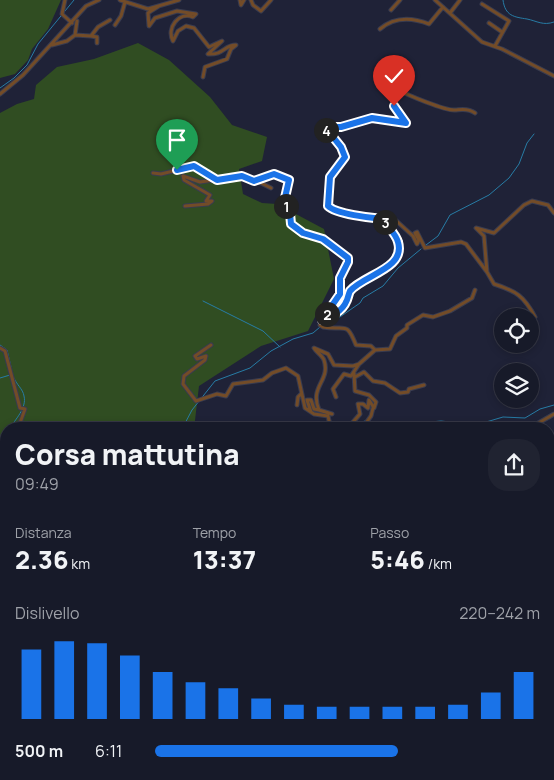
<!DOCTYPE html>
<html lang="it">
<meta charset="utf-8">
<style>
body{margin:0;font-family:Manrope,sans-serif;background:#202331;color:#f1f3f6;height:100vh;display:flex;flex-direction:column;font-size:19px;white-space:nowrap}
*{box-sizing:border-box;margin:0}
p{font-size:16px;color:#9ea1a8}
.icon{flex:none;width:28px;height:28px;fill:none;stroke:currentColor;stroke-width:2;stroke-linecap:round;stroke-linejoin:round}
.map{position:relative;flex:1;overflow:hidden}
.drawer{position:absolute;left:0px;top:422px;width:555px;height:358px;display:flex;flex-direction:column;background:#171a29;border-radius:20px 20px 0 0;box-shadow:0 2px 8px #0003,0 0 0 1px #363846}
.drawer>*{flex:none}
.fabs{position:absolute;left:494px;top:308px;display:grid;gap:10px}
.fabs a{display:grid;place-items:center;width:45px;height:45px;border-radius:50%;background:#171a29;box-shadow:0 2px 8px #0003,0 0 0 1px #363846;font-size:25px}
.pin{position:absolute;display:grid;place-items:center;width:42px;height:42px;color:#fff;margin:-51px -21px;border-radius:50% 50% 50% 0;rotate:-45deg;box-shadow:0 0 5px #0007}
.pin .icon{rotate:45deg}
.km{position:absolute;width:25px;height:25px;margin:-12px;border-radius:50%;background:#222;color:#fff;font-size:14px;line-height:25px;text-align:center}
.round{display:grid;place-items:center;flex:none;width:52px;height:52px;border-radius:20px;background:#202331}
.head{display:flex;align-items:center;justify-content:space-between;height:85px;padding:0 15px}
h1{font-size:28px;font-weight:800;line-height:38px}
.metrics{display:grid;grid-template-columns:repeat(3,1fr);gap:8px;height:85px;padding:5px 15px}
.metrics div{display:grid;align-content:center}
.metrics b{font-size:25px;font-weight:800}
.metrics small{font-size:14px;font-weight:400}
.metrics p{font-size:14px}
.chart{height:140px;padding:10px 15px}
.chart p{display:flex;justify-content:space-between}
.chart svg{width:100%;height:90px;margin-top:5px;stroke:#1a73e8;stroke-width:6}
ul{padding:0 15px;list-style:none;font-size:16px}
li{display:grid;grid-template-columns:80px 60px 1fr;align-items:center;height:38px}
li i{height:12px;border-radius:6px;background:#1a73e8}
.map>svg:first-child{display:block}
</style>
<div class="map">
<svg width="554" height="780" viewBox="0 0 554 780">
<rect width="100%" height="100%" fill="#1f2237"/>
<path fill="#304d22" d="M0,0H61L48,29L32,49L28,60L15,74L0,78Z
M138,43L169,60L210,97L232,125L267,137L262,161L239,169L243,194L262,203L277,204L324,229L334,279L308,331L261,346L199,386L194,429H6V774H449L443,780H0V113L17,104L34,99L36,85L57,67L94,59Z"/>
<g fill="none" stroke-linecap="round" stroke-linejoin="round">
<path stroke="#277ca5" stroke-width="1" d="M503,0C505,16 514,17 527,19C537,21 543,26 554,22
M0,88L14,78L27,65L38,44L74,0
M426,245L438,236L450,215L489,195L509,178L519,164L527,143L534,134
M203,301L263,331L280,347
M323,325L337,319L360,303L363,298L383,286L398,268L421,249
M0,345L7,350L11,367
M0,378L10,375
M369,422L410,424L441,421L476,425L503,417L525,418L540,409L554,405
M352,425L365,421
M9,429C15,420 27,408 24,396C23,389 16,384 14,378
M182,429L192,410L215,381L250,368L271,351L293,339L313,333L320,327
M0,603L6,566
M0,604L6,633
M0,705L6,682
M0,749L6,764
M15,774L21,780
M391,774L397,780
M514,776L515,780
M446,780L453,774"/>
<g stroke="#393c50" stroke-width="5">
<path id="minor" d="M65,0L62,14L72,23
M120,0L148,9L179,0
M240,0L241,5L244,0
M251,0L253,5L261,11L271,0
M435,0L482,42L502,49L554,76
M482,4L509,21L495,46
M159,6L148,13L149,26L155,18L177,11L196,14L193,17C179,11 166,28 173,41L178,31L186,26L194,28L209,47L222,41L208,54C224,55 224,45 236,45L231,49L227,59L205,67L203,77
M391,10L400,0
M450,13L460,0
M489,23L502,32
M115,25L121,16L125,2
M380,29C394,17 411,17 429,24L443,7
M75,35L77,21
M91,36L97,37V43
M52,45L67,41L75,35L91,36L98,27L110,20
M0,94L23,75L86,6L99,0
M153,173L161,174L194,166L215,178
M271,188L255,180L274,174L289,180L284,202L290,213L291,224L303,233L323,239L348,258L349,262L340,278V294L322,320
M185,206L208,204L212,201H206L210,195L184,180L183,176L200,182L241,176L255,181
M369,217L335,211L328,206L330,177L345,157C341,146 326,136 326,125L341,127L372,118L405,123L394,106L393,94L399,90C407,95 446,111 455,110C459,110 467,107 475,113
M487,272L494,284C516,291 524,296 535,317
M322,320C330,318 343,310 346,302C348,298 348,295 350,291C363,276 406,269 398,242C396,234 387,226 383,219H371L370,216H391L413,236L417,244L419,240L415,233L417,232L425,248L461,242L466,244L487,272L484,236L476,228L494,233L524,205L532,201L548,205L554,213
M322,320L320,325L323,327C346,331 346,320 356,345L371,346L375,350L359,364L351,376L344,374L333,389L336,397
M211,345L195,356L197,359L206,356L205,360L184,376L183,384L196,401L217,394L226,396L233,384L263,380L272,373L286,368L298,376L305,408L314,414L328,416L330,425L319,429
M0,348L5,351L20,408L25,409L20,423
M375,350L390,349L396,336L407,328V325L423,315L433,317L450,311L472,298L475,290
M355,377L364,372L373,381L385,383L400,393L408,392L409,389L424,385
M297,405L298,397L301,394
M319,410L332,414
M311,412L307,400H311L314,409L319,410C309,386 331,381 324,360C322,355 316,352 314,348L328,354L334,365L353,366L359,364
M347,429L360,414L358,404H363L368,408L369,400L374,408L376,402L369,395L355,391L354,373
M369,429L366,423L371,416L373,408
M528,429L554,414
M536,429L542,427L543,429
M549,722L554,733
M526,774L535,780"/>
</g>
<use href="#minor" stroke="#734c28" stroke-width="3"/>
</g>
<g fill="none" stroke-linecap="round" stroke-linejoin="round">
<g stroke="#fff" stroke-width="10">
<path id="route" d="M177,170L194,166L217,180L242,176L254,181L274,174L289,180L284,202L290,213L291,224L303,233L323,239L348,258V262L340,278V294L322,320C330,318 343,310 346,302C348,299 348,295 350,291C363,275 406,269 398,242C396,234 387,226 383,219C371,218 336,214 328,206L330,177L345,157L341,147L325,127H341L372,118L406,123L394,106"/>
</g>
<use href="#route" stroke="#1a73e8" stroke-width="6"/>
</g>
</svg>
<div class="fabs">
<a><svg class="icon" aria-label="locate" viewBox="0 0 24 24"><circle cx="12" cy="12" r="6"/><path d="M12 2v4M12 18v4M2 12h4M18 12h4"/></svg></a>
<a><svg class="icon" aria-label="layers" viewBox="0 0 24 24"><path d="M12 4l9 5-9 5-9-5zM3 14l9 5 9-5"/></svg></a>
</div>
<div class="pin" style="left:177px;top:170px;background:#1e9e55"><svg class="icon" aria-label="arrive" viewBox="0 0 24 24"><path d="M6 21V4h12l-3 4 3 4H6"/></svg></div>
<div class="pin" style="left:394px;top:106px;background:#d93025"><svg class="icon" aria-label="check" viewBox="0 0 24 24"><path d="M5 12l5 5 9-10"/></svg></div>
<b class="km" style="left:286px;top:206px">1</b>
<b class="km" style="left:327px;top:314px">2</b>
<b class="km" style="left:385px;top:222px">3</b>
<b class="km" style="left:326px;top:130px">4</b>
<section class="drawer">
<div class="head"><div><h1>Corsa mattutina</h1><p>09:49</p></div><a class="round"><svg class="icon" aria-label="share" viewBox="0 0 24 24"><path d="M12 15V3M7 8l5-5 5 5M5 13v7h14v-7"/></svg></a></div>
<div class="metrics">
<div><p>Distanza</p><b>2.36<small> km</small></b></div>
<div><p>Tempo</p><b>13:37</b></div>
<div><p>Passo</p><b>5:46<small> /km</small></b></div>
</div>
<div class="chart"><p><span>Dislivello</span>220–242 m</p>
<svg viewBox="0 0 160 44" preserveAspectRatio="none"><path d="M5 44V10M15 44V6M25 44V7M35 44V13M45 44V21M55 44V26M65 44V29M75 44V34M85 44V37M95 44V38M105 44V38M115 44V38M125 44V38M135 44V37M145 44V31M155 44V21"/></svg>
</div>
<ul>
<li><b>500 m</b>6:11<i style="width:63%"></i></li>
</ul>
</section>
</div>
